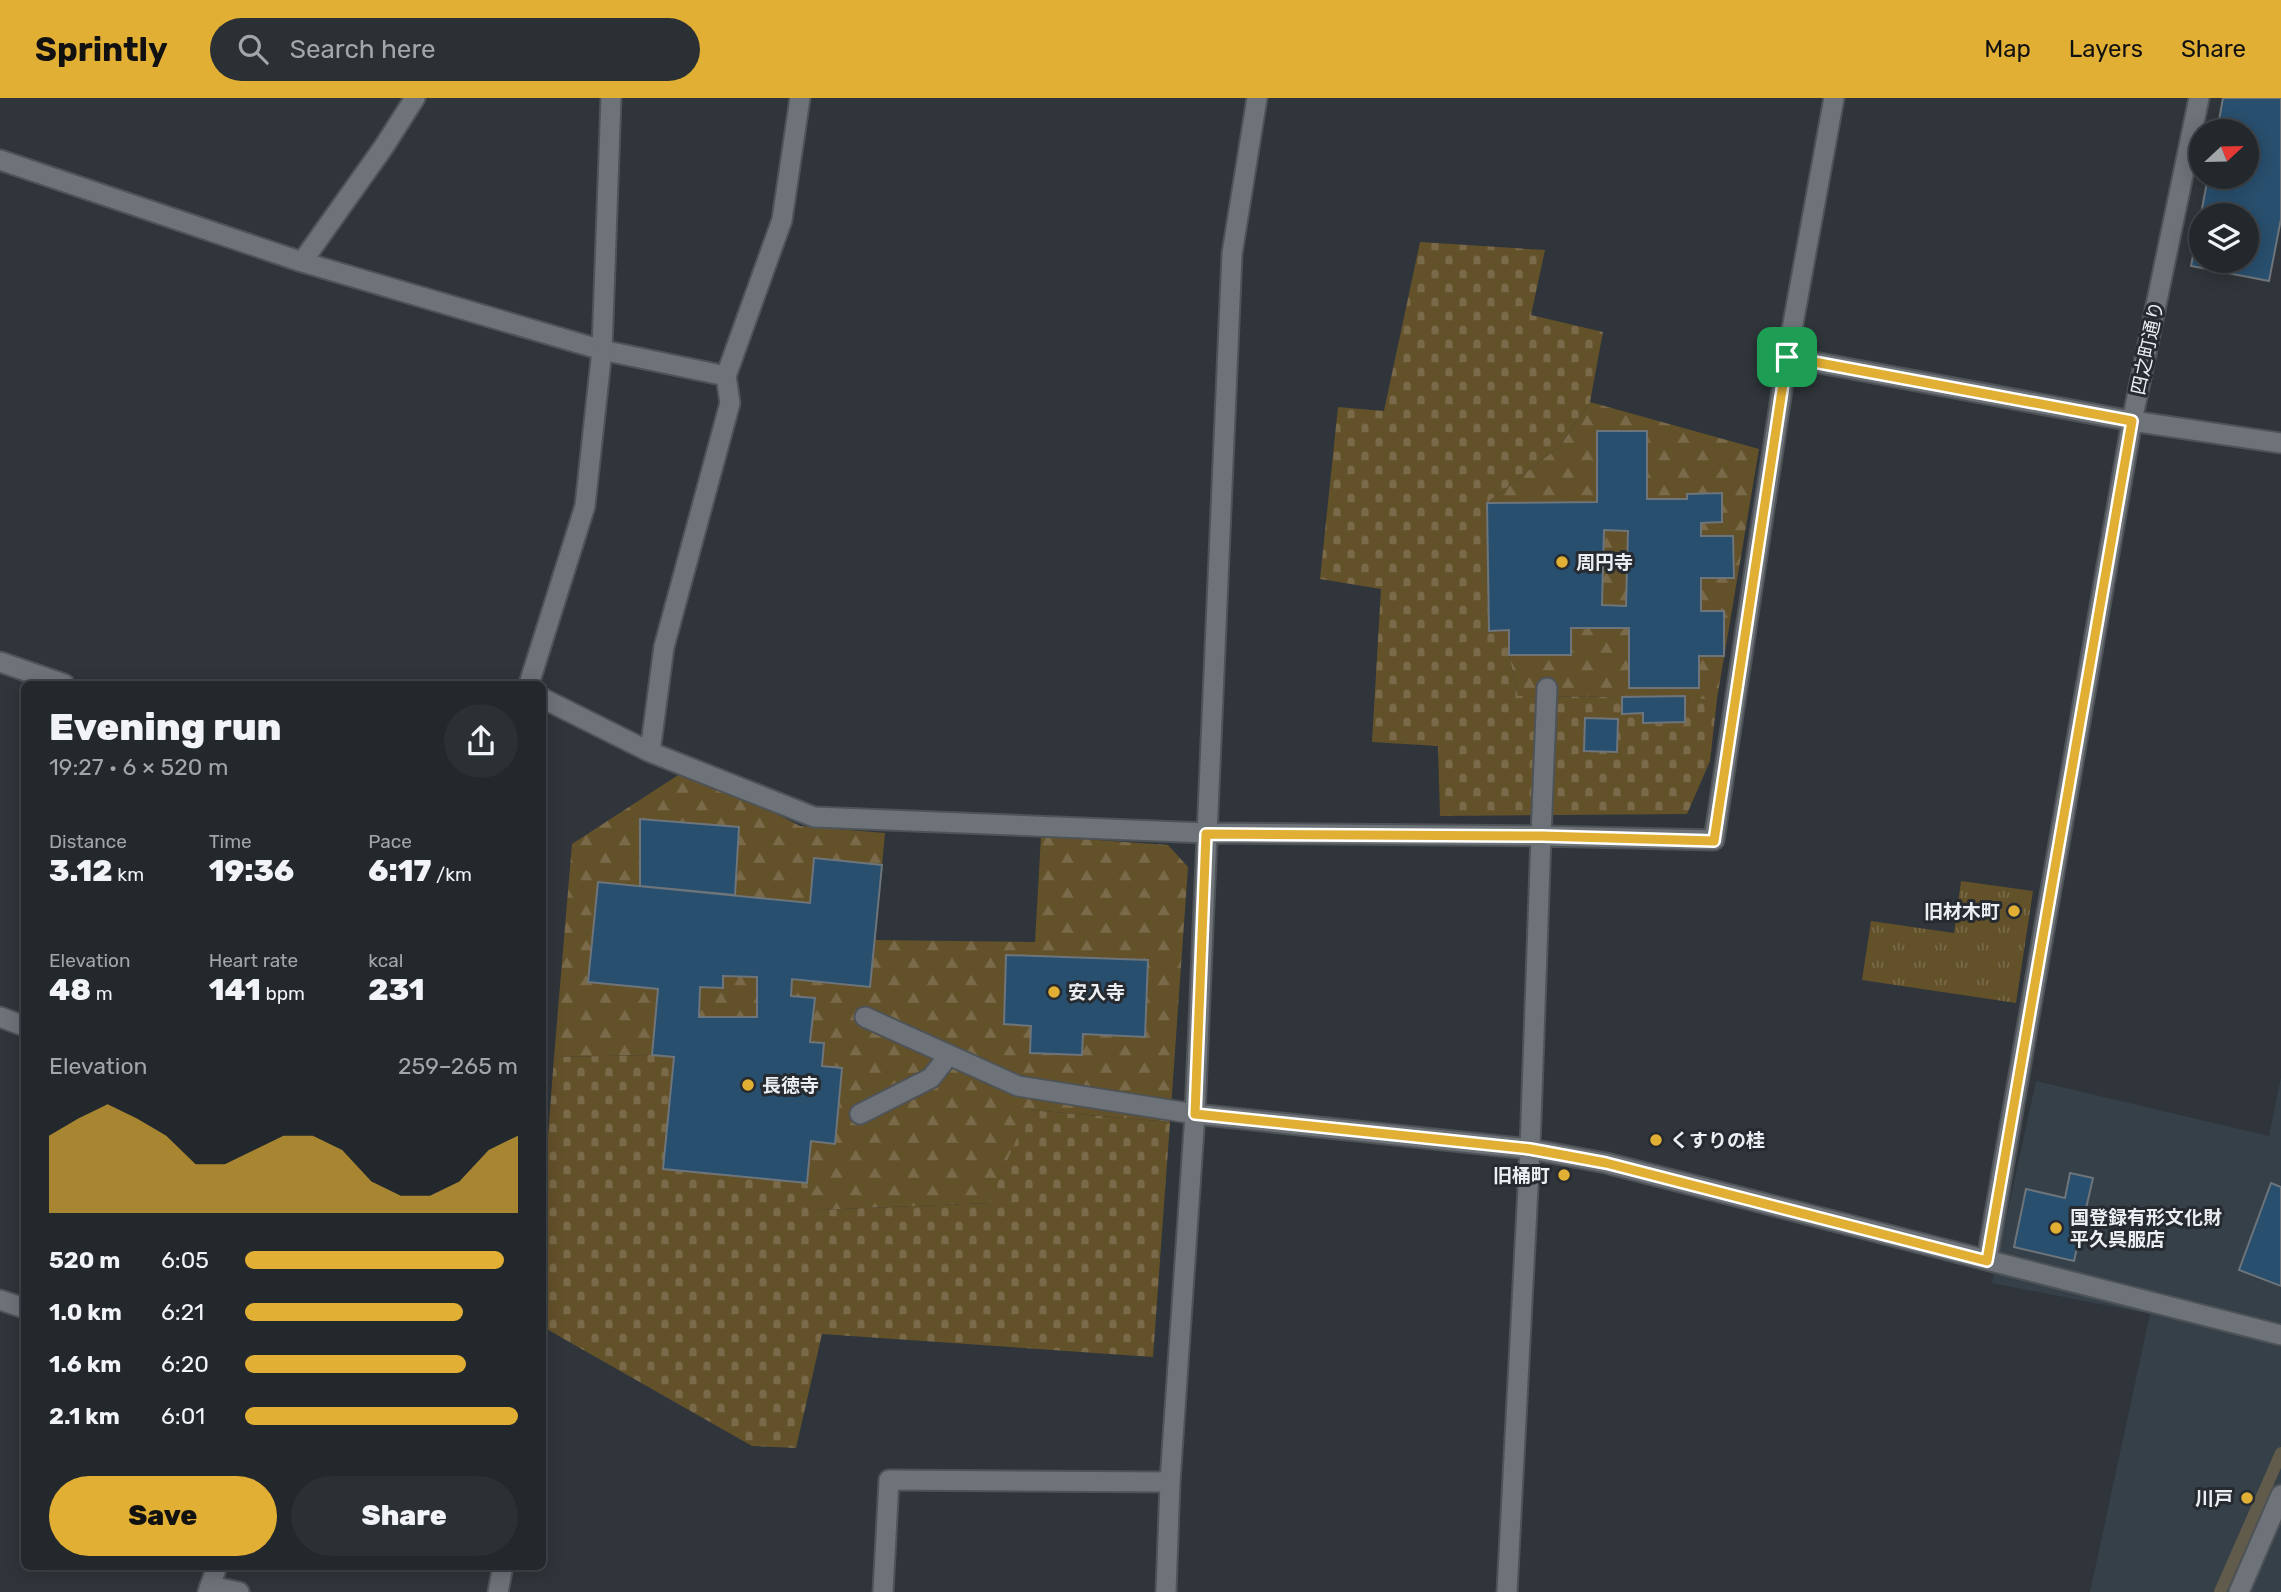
<!DOCTYPE html>
<meta charset="utf-8">
<style>
body{margin:0;font-family:Rubik,"Noto Sans JP",sans-serif;background:#2b3034;color:#f1f3f6;height:100vh;display:flex;flex-direction:column;font-size:26px;white-space:nowrap}
*{box-sizing:border-box;margin:0}
p{font-size:23px;color:#a3a6a9}
.icon{flex:none;width:38px;height:38px;fill:none;stroke:currentColor;stroke-width:2;stroke-linecap:round;stroke-linejoin:round}
.map{position:relative;flex:1;overflow:hidden}
.drawer{position:absolute;left:21px;top:583px;width:525px;height:889px;display:flex;flex-direction:column;background:#23282c;border-radius:10px;box-shadow:0 4px 18px #0003,0 0 0 2px #404448}
.drawer>*{flex:none}
.needle{width:46px;rotate:68deg}
.fabs{position:absolute;left:2189px;top:21px;display:grid;gap:14px}
.fabs a{display:grid;place-items:center;width:70px;height:70px;border-radius:50%;background:#23282c;box-shadow:0 4px 18px #0003,0 0 0 2px #404448;font-size:35px}
.pin{position:absolute;display:grid;place-items:center;width:60px;height:60px;color:#fff;margin:-30px;border-radius:14px;box-shadow:0 4px 10px #0006}
.round{display:grid;place-items:center;flex:none;width:74px;height:74px;border-radius:37px;background:#2b3034}
.headline{display:flex;align-items:center;justify-content:space-between;height:119px;padding:0 28px}
h1{font-size:38px;font-weight:800;line-height:52px}
.figures{display:grid;grid-template-columns:repeat(3,1fr);gap:10px;height:119px;padding:7px 28px}
.figures div{display:grid;align-content:center}
.figures b{font-size:30px;font-weight:800}
.figures small{font-size:19px;font-weight:400}
.figures p{font-size:19px}
.chart{height:196px;padding:14px 28px}
.chart p{display:flex;justify-content:space-between}
.chart svg{width:100%;height:126px;margin-top:7px;fill:#e1af34;opacity:.7}
.action{display:flex;gap:14px;margin-top:auto;padding:14px 28px}
.action a{flex:1;height:80px;border-radius:42px;background:#e1af34;color:#111;font-size:28px;font-weight:800;line-height:80px;text-align:center}
.action a+a{background:#2b3034;color:#f1f3f6}
ul{padding:0 28px;list-style:none;font-size:23px}
li{display:grid;grid-template-columns:112px 84px 1fr;align-items:center;height:52px}
li i{height:18px;border-radius:9px;background:#e1af34}
header{display:flex;align-items:center;gap:42px;box-sizing:border-box;height:98px;padding:0 35px;background:#e1af34;color:#111}
header strong{font-size:33px}
nav{display:flex;gap:38px;margin-inline-start:auto;font-size:24px}
.search{width:490px;height:63px;background:#2b3034;display:flex;align-items:center;gap:18px;box-sizing:border-box;padding:0 24px;border-radius:38px;color:#a3a6a9;font-size:26px}
.map>svg:first-child{display:block}
</style>
<header>
<strong>Sprintly</strong>
<div class="search"><svg class="icon" aria-label="search" viewBox="0 0 24 24"><circle cx="10" cy="10" r="6"/><path d="M15 15l6 6"/></svg>Search here</div>
<nav><a>Map</a><a>Layers</a><a>Share</a></nav>
</header>
<div class="map">
<svg width="2281" height="1494" viewBox="0 0 2281 1494">
<defs>
<pattern id="forest-firs" width="22" height="20" patternUnits="userSpaceOnUse" patternTransform="scale(1.75)"><rect width="22" height="20" fill="#63512a"/><path d="M5 1l3.5 6h-7zM16 11l3.5 6h-7z" fill="#7a6a49"/></pattern>
<pattern id="cemetery-stones" width="16" height="16" patternUnits="userSpaceOnUse" patternTransform="scale(1.75)"><rect width="16" height="16" fill="#63512a"/><path d="M2 7V4a2 2 0 0 1 4 0v3zM10 15v-3a2 2 0 0 1 4 0v3z" fill="#7a6a49"/></pattern>
<pattern id="park-tufts" width="24" height="20" patternUnits="userSpaceOnUse" patternTransform="scale(1.75)"><rect width="24" height="20" fill="#63512a"/><path d="M3 7l-1-3M5 7V3M7 7l1-3M15 17l-1-3M17 17v-4M19 17l1-3" fill="none" stroke="#7a6a49"/></pattern>
</defs>
<rect width="100%" height="100%" fill="#2f353a"/>
<path fill="#354049" d="M2281,979V1494H2090L2150,1216L1992,1185L2036,983L2269,1038Z"/>
<path fill="url(#forest-firs)" d="M1590,304L1759,351L1717,601H1689L1685,624L1644,625L1622,616L1621,599L1518,598L1509,557V533H1489L1487,405L1560,348Z
M689,670L800,728L885,735L875,842L1035,844L1041,738L1168,747L1188,769L1170,1024L1030,1012L989,1105L816,1112L807,1085L663,1071L674,959L652,957L554,959L572,746Z"/>
<path fill="url(#cemetery-stones)" d="M1420,144L1545,152L1531,217L1603,234L1590,304L1560,348L1487,405L1489,532H1509V557L1518,598L1622,599V615H1643L1644,625L1684,624L1689,601H1717L1710,663L1687,716L1440,718L1438,648L1372,644L1381,491L1320,481L1338,309L1384,313Z
M652,957L674,959L664,1071L807,1085L817,1112L989,1105L1029,1012L1170,1024L1153,1259L822,1236L796,1350L752,1348L543,1229V1104L554,959Z"/>
<path fill="url(#park-tufts)" d="M1961,783L2033,793L2016,905L1862,882L1871,823L1954,835Z"/>
<g fill="none" stroke-linecap="round" stroke-linejoin="round">
<path stroke="#605b4b" stroke-width="12" d="M2220,1494L2281,1355"/>
</g>
<path fill="#284f6e" stroke="#6d747a" stroke-width="2" fill-rule="evenodd" d="M2223,0H2281V121L2269,183L2191,168L2208,79H2247V33H2217ZM2202,117H2247V163H2202Z
M1597,333H1647V401H1687V396L1722,395V424L1701,425V438H1733L1734,480H1701V513H1724V558H1699V590H1629V530H1571V557H1509V532L1489,533L1487,405L1597,404ZM1604,432L1628,433L1626,508L1602,507Z
M1685,598V624L1643,625V615L1622,616V599Z
M1585,620L1618,621L1617,654L1584,653Z
M640,721L739,729L735,797L640,788Z
M814,760L882,767L870,889L792,881L791,898L815,900L810,944L824,945L822,968L842,970L835,1046L811,1043L807,1085L663,1071L674,959L652,957L658,891L588,884L598,784L810,805ZM723,878L757,879V919H699L700,889L723,890Z
M1006,857L1148,862L1145,939L1083,936L1082,957L1030,955L1031,928L1004,926Z
M2070,1075L2093,1080L2074,1163L2014,1149L2026,1091L2065,1100Z
M2271,1085L2281,1089V1188L2239,1172Z"/>
<g fill="none" stroke-linecap="round" stroke-linejoin="round">
<g stroke="#4e5357" stroke-width="23">
<path id="service" d="M1541,738L1547,590
M865,919L1018,988L1195,1016
M860,1016L931,980L949,957"/>
</g>
<g stroke="#4e5357" stroke-width="23">
<path id="minor" d="M0,62L302,164L602,252L726,278L782,122L800,0
M302,164L383,50L415,0
M1787,259L2132,323L2281,345
M0,564L64,586
M542,600L650,654L814,719L1206,735L1541,738L1714,742L1787,259L1834,0
M650,654L664,549L730,305L726,278
M0,919L24,928
M1195,1016L1530,1051L1606,1065L2281,1237
M1987,1162L2132,323L2199,0
M0,1202L24,1210
M210,1488L239,1494
M498,1494L503,1468
M883,1494L889,1382L1170,1384
M1166,1494L1170,1384L1195,1016L1232,156L1257,0
M1507,1494L1530,1051L1541,738
M2239,1494L2281,1397"/>
</g>
<g stroke="#4e5357" stroke-width="23">
<path id="tertiary" d="M529,586L585,408L602,252L611,0
M208,1494L217,1468"/>
</g>
<use href="#service" stroke="#6d7379" stroke-width="19"/>
<use href="#minor" stroke="#6d7379" stroke-width="19"/>
<use href="#tertiary" stroke="#6d7379" stroke-width="19"/>
</g>
<g fill="none" stroke-linecap="round" stroke-linejoin="round">
<g stroke="#fff" stroke-width="14">
<path id="route" d="M1787,259L2132,323L1987,1163L1606,1065L1530,1051L1195,1016L1206,736L1541,738L1714,743Z"/>
</g>
<use href="#route" stroke="#e1af34" stroke-width="9"/>
</g>
<g fill="#e1af34" stroke="#252b30" stroke-width="2.5">
<circle cx="1562" cy="464" r="7"/>
<circle cx="2014" cy="813" r="7"/>
<circle cx="1054" cy="894" r="7"/>
<circle cx="748" cy="987" r="7"/>
<circle cx="1656" cy="1042" r="7"/>
<circle cx="1564" cy="1077" r="7"/>
<circle cx="2056" cy="1130" r="7"/>
<circle cx="2247" cy="1400" r="7"/>
</g>
<g text-anchor="middle" stroke-width="6" stroke-linejoin="round" paint-order="stroke">
<g font-size="19" fill="#ebeff2" stroke="#252b30">
<text transform="translate(2147 250) rotate(-78)" y="7">四之町通り</text>
</g>
<g font-size="19" font-weight="bold" fill="#ebeff2" stroke="#252b30" text-anchor="start">
<text x="1576" y="471">周円寺</text>
<text x="2000" y="820" text-anchor="end">旧材木町</text>
<text x="1068" y="901">安入寺</text>
<text x="762" y="994">長徳寺</text>
<text x="1670" y="1049">くすりの桂</text>
<text x="1550" y="1084" text-anchor="end">旧桶町</text>
<text x="2070" y="1126">国登録有形文化財<tspan x="2070" dy="22">平久呉服店</tspan></text>
<text x="2233" y="1407" text-anchor="end">川戸</text>
</g>
</g>
</svg>
<div class="fabs">
<a><svg class="needle" viewBox="-14 -14 28 28"><path d="M0-13l5 13h-10z" fill="#e53935"/><path d="M0 13l5-13h-10z" fill="#a3a6a9"/></svg></a>
<a><svg class="icon" aria-label="layers" viewBox="0 0 24 24"><path d="M12 4l9 5-9 5-9-5zM3 14l9 5 9-5"/></svg></a>
</div>
<div class="pin" style="left:1787px;top:259px;background:#1e9e55"><svg class="icon" aria-label="arrive" viewBox="0 0 24 24"><path d="M6 21V4h12l-3 4 3 4H6"/></svg></div>
<section class="drawer">
<div class="headline"><div><h1>Evening run</h1><p>19:27 · 6 × 520 m</p></div><a class="round"><svg class="icon" aria-label="share" viewBox="0 0 24 24"><path d="M12 15V3M7 8l5-5 5 5M5 13v7h14v-7"/></svg></a></div>
<div class="figures">
<div><p>Distance</p><b>3.12<small> km</small></b></div>
<div><p>Time</p><b>19:36</b></div>
<div><p>Pace</p><b>6:17<small> /km</small></b></div>
</div>
<div class="figures">
<div><p>Elevation</p><b>48<small> m</small></b></div>
<div><p>Heart rate</p><b>141<small> bpm</small></b></div>
<div><p>kcal</p><b>231</b></div>
</div>
<div class="chart"><p><span>Elevation</span>259–265 m</p>
<svg viewBox="0 0 160 44" preserveAspectRatio="none"><path d="M0 44V17L10 11L20 6L30 11L40 17L50 27L60 27L70 22L80 17L90 17L100 22L110 33L120 38L130 38L140 33L150 22L160 17V44z"/></svg>
</div>
<ul>
<li><b>520 m</b>6:05<i style="width:95%"></i></li>
<li><b>1.0 km</b>6:21<i style="width:80%"></i></li>
<li><b>1.6 km</b>6:20<i style="width:81%"></i></li>
<li><b>2.1 km</b>6:01<i style="width:100%"></i></li>
</ul>
<div class="action"><a>Save</a><a>Share</a></div>
</section>
</div>
